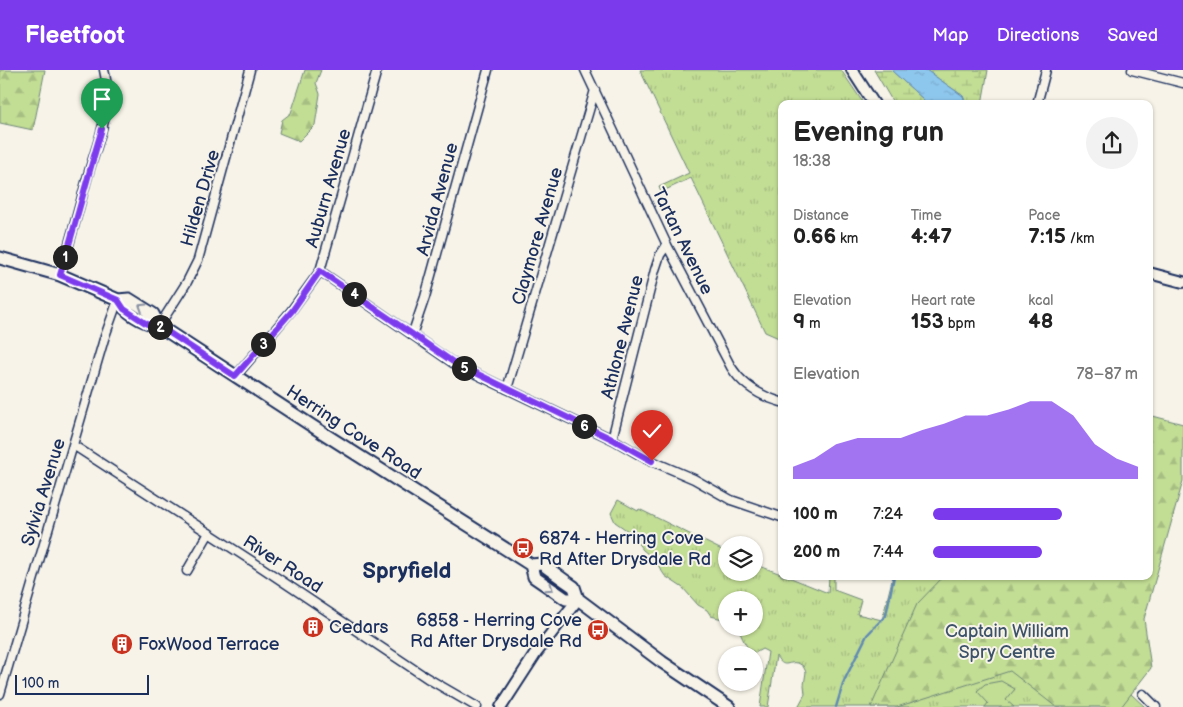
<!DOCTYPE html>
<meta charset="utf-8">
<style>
body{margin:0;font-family:"Balsamiq Sans",sans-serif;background:#f2f2f2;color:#222;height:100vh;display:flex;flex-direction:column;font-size:19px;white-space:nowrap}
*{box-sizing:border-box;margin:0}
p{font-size:16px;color:#767676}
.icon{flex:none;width:28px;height:28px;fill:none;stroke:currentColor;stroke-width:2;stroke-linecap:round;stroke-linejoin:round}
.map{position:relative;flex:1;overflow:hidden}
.sheet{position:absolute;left:778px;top:30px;width:375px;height:480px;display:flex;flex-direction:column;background:#fff;border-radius:10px;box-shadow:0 1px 4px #0004}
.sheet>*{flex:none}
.buttons{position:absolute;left:718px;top:466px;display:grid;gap:10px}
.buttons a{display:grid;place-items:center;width:45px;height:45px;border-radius:50%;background:#fff;box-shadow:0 1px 4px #0004;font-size:25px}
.scale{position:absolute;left:15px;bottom:12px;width:134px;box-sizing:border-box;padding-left:5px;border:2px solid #1b2f5e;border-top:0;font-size:14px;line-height:18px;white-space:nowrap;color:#1b2f5e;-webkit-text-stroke:4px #f7f3e8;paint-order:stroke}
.pin{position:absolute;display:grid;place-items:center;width:42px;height:42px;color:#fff;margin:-51px -21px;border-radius:50% 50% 50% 0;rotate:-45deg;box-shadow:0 0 5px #0007}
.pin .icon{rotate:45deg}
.km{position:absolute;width:25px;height:25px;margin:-12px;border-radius:50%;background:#222;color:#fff;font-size:14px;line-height:25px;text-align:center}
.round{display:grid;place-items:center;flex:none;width:52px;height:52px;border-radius:26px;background:#f2f2f2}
.head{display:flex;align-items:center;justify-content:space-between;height:85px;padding:0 15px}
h1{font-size:28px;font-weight:600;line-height:38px}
.metrics{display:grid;grid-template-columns:repeat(3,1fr);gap:8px;height:85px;padding:5px 15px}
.metrics div{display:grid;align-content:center}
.metrics b{font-size:21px;font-weight:600}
.metrics small{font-size:14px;font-weight:400}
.metrics p{font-size:14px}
.chart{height:140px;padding:10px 15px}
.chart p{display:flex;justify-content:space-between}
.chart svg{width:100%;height:90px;margin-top:5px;fill:#7c3aed;opacity:.7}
ul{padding:0 15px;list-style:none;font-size:16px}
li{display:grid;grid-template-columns:80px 60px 1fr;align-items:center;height:38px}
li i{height:12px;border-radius:6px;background:#7c3aed}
header{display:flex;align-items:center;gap:30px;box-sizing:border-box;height:70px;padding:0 25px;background:#7c3aed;color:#fff}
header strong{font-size:24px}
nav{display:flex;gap:28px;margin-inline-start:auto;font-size:18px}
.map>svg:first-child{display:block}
</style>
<header>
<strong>Fleetfoot</strong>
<nav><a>Map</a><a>Directions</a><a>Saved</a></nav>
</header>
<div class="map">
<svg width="1183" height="637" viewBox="0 0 1183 637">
<defs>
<pattern id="grass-tufts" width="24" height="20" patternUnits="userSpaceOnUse" patternTransform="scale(1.25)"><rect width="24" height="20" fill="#c2dd94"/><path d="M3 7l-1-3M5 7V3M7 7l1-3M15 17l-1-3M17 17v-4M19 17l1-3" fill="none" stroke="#a6be82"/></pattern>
<pattern id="forest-firs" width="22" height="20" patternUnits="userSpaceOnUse" patternTransform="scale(1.25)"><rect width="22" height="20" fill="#c2dd94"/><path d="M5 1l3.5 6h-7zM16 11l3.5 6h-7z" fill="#a6be82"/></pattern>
<pattern id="wetland-marsh" width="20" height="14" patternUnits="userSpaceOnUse" patternTransform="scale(1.25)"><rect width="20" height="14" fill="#c2dd94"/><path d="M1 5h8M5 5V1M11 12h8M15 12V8" fill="none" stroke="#a6be82"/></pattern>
<pattern id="water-ripples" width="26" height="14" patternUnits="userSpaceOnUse" patternTransform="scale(1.25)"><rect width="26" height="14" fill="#8ec7ed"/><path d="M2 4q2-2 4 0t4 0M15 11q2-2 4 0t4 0" fill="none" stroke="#7aabce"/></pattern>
</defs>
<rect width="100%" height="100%" fill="#f7f3e8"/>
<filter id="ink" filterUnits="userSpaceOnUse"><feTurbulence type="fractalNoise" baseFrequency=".02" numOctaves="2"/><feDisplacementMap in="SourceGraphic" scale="10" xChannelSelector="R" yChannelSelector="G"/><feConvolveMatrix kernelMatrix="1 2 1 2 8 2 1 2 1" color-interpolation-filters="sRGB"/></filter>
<g filter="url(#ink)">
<path fill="url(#grass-tufts)" stroke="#6e8679" d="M640,0H841L864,34H781V269L765,262L691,108L661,122L659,117L689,103Z
M618,430L638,441L639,439L726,482V502H754V494L781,504V506H786L828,523L829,506H834V520L861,530L857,544L882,550L893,506H1050L1137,595L1131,624L1145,637H798L805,624L804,615L806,602L803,596L798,593C786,591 785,600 776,586L768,637H760L768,582L762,579L755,583C744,577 743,568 738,558H754V530H726V550L711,546L707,540L698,535L683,518L665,506L654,489L643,480L628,461L615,452L611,443Z"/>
<path fill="url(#forest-firs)" stroke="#6e8679" d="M0,0H45L33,60L0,53Z
M305,0H321L316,13L320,24L315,55L299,71L279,63L282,50L291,43Z
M1149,345L1183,354V411L1144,549L1151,598L1121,637H1056L1010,601L897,637H871L917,534L944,506H1149Z"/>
<path fill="url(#wetland-marsh)" stroke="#6e8679" d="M874,0H891L923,29L925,34H894Z
M926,0H988L982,34H966L963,26Z"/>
<path fill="#c2dd94" stroke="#6e8679" d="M1001,611L1015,619L1006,630L1014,637H985L988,633L977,621L985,614Z"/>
<path fill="url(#water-ripples)" stroke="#608ab4" d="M891,0H926L963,26L966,34H925L923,29Z"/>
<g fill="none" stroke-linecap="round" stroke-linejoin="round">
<path stroke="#608ab4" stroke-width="2.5" d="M836,637L844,611L867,565L886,545L894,506"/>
<g stroke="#1b2f5e" stroke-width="11">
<path id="minor" d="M585,0L667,175L731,297C743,316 760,326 781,332
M1132,0L1183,13
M1037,34L1046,0
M320,201L453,293L614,370L645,388L694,409L731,430L781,447
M60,205C70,172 79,138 88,105C98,70 114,37 104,0
M159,256L187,212L198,190L250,0
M412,265L425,227L488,0
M235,307L291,241L320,201L377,0
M507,319L595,20
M612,369L655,200L660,185L667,175
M73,375L255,493L427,608L477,637
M187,501L209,463
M0,624L104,269L118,230
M1143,624L1156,637"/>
</g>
<g stroke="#1b2f5e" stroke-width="14">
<path id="tertiary" d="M852,0L874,34
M1149,203L1183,212
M501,637L536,583L578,529"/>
</g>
<g stroke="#1b2f5e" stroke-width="15">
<path id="secondary" d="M0,188L60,205L118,230L129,229L153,244L159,256
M118,230C127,244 142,252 159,256L323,363L531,495L542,494L564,510L574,517L578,529L662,592L729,637
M531,495L534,507L566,529H578"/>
</g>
<use href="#minor" stroke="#f7f3e8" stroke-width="8"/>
<use href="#tertiary" stroke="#f7f3e8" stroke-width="10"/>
<use href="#secondary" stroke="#f7f3e8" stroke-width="11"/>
</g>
<defs><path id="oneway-chevron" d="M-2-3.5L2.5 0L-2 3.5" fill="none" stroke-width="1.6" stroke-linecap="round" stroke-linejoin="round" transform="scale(1.25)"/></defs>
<g stroke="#8991a3">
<use href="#oneway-chevron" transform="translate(142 237) rotate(-148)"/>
<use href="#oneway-chevron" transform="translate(550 518) rotate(35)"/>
</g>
</g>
<g fill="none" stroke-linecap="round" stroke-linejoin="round" filter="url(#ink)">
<g stroke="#fff" stroke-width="10">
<path id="route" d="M102,59C87,108 75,157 60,205L118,230L124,239L147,254L159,256L235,306L292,241L320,201L453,292L614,370L652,391"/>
</g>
<use href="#route" stroke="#7c3aed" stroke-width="6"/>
</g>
<defs>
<g id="bus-disc" transform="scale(1.125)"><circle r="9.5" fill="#c8321e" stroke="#f7f3e8"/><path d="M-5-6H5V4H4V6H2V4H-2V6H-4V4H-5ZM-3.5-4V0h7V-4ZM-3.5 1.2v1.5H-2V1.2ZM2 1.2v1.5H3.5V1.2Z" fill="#fff"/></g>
<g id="building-disc" transform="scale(1.125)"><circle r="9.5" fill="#c8321e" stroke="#f7f3e8"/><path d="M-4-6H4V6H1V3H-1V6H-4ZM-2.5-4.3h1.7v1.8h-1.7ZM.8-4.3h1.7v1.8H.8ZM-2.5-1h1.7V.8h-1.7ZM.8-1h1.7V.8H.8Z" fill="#fff"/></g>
</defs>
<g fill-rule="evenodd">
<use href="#bus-disc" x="523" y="478"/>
<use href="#building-disc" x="313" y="557"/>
<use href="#bus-disc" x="598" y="560"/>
<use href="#building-disc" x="122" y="574"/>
</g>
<g text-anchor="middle" stroke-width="4" stroke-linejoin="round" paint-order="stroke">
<g font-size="18" fill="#1b2f5e" stroke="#f7f3e8">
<text transform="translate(328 118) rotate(-74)" y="6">Auburn Avenue</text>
<text transform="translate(200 128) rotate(-74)" y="6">Hilden Drive</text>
<text transform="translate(437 129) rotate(-75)" y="6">Arvida Avenue</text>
<text transform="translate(537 166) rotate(-74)" y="6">Claymore Avenue</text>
<text transform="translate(683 171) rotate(64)" y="6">Tartan Avenue</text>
<text transform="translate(622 267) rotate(-76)" y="6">Athlone Avenue</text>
<text transform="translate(354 362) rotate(33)" y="6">Herring Cove Road</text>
<text transform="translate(43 422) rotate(-73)" y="6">Sylvia Avenue</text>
<text transform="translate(283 494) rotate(33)" y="6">River Road</text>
</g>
<g font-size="18" fill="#1b2f5e" stroke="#f7f3e8" text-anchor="start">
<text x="539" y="474">6874 - Herring Cove<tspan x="539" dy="21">Rd After Drysdale Rd</tspan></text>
<text x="582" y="556" text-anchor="end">6858 - Herring Cove<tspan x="582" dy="21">Rd After Drysdale Rd</tspan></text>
<text x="329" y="563">Cedars</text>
<text x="138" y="580">FoxWood Terrace</text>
</g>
<g font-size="18" fill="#3c5269" stroke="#f7f3e8">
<text x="1007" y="567">Captain William<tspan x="1007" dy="21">Spry Centre</tspan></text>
</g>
<g font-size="22" font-weight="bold" fill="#1b2f5e" stroke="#f7f3e8">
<text x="407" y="508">Spryfield</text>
</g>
</g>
</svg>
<div class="buttons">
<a><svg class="icon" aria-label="layers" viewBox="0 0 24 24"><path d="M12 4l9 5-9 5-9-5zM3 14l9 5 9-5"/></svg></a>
<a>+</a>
<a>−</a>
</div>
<div class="scale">100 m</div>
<div class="pin" style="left:102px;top:59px;background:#1e9e55"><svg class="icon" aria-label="arrive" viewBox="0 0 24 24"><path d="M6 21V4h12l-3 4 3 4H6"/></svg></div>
<div class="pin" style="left:652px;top:391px;background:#d93025"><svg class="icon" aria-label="check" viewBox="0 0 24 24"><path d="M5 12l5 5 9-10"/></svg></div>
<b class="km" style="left:65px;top:187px">1</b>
<b class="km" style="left:160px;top:257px">2</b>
<b class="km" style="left:263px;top:274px">3</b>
<b class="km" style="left:354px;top:224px">4</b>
<b class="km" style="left:464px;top:298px">5</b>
<b class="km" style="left:584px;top:356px">6</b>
<section class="sheet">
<div class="head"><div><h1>Evening run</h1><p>18:38</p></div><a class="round"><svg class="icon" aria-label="share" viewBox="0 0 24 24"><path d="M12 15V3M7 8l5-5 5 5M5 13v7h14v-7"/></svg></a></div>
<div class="metrics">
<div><p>Distance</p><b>0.66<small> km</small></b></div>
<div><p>Time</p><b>4:47</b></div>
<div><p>Pace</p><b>7:15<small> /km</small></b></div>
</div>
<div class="metrics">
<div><p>Elevation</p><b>9<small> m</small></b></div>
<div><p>Heart rate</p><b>153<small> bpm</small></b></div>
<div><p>kcal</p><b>48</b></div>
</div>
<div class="chart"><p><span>Elevation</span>78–87 m</p>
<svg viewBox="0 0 160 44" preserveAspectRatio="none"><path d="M0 44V38L10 34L20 27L30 24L40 24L50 24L60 20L70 17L80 13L90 13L100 10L110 6L120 6L130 13L140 27L150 34L160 38V44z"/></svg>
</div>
<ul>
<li><b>100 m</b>7:24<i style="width:63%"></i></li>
<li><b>200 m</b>7:44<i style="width:53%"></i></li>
</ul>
</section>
</div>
